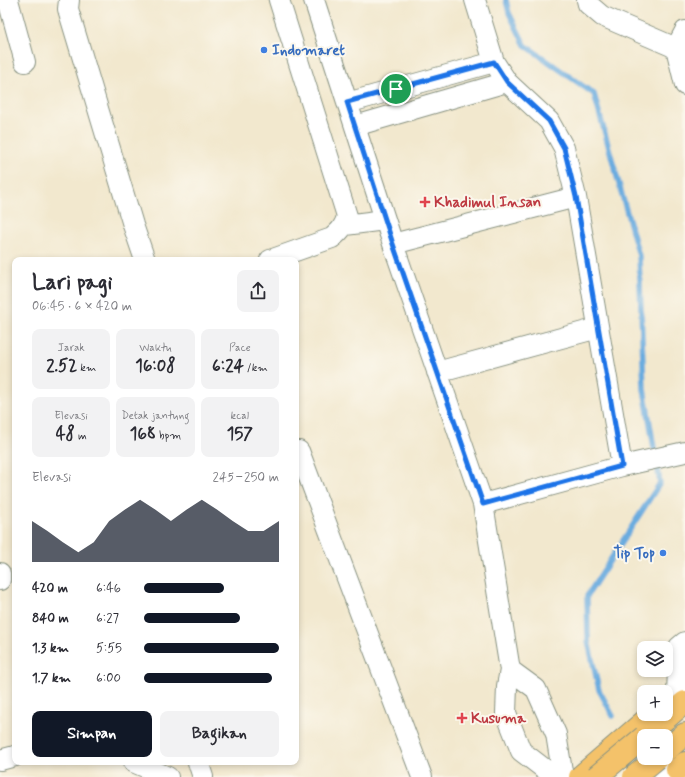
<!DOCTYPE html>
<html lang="id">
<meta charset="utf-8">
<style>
body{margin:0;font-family:Mynerve,sans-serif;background:#f2f2f3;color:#2b2b33;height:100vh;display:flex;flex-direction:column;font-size:15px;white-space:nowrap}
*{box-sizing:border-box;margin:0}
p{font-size:13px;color:#7c7c81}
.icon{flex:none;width:22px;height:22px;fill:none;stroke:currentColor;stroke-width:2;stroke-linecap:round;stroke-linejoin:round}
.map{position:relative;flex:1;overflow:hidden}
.side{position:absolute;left:12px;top:257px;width:287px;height:508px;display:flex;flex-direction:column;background:#fff;border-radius:8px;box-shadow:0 2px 6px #0003}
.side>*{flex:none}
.controls{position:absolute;left:637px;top:641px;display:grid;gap:8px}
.controls a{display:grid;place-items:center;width:36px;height:36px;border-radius:8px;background:#fff;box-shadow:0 2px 6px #0003;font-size:20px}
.pin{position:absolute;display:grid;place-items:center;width:34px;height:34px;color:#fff;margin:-17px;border:2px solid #fff;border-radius:50%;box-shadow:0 1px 4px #0007}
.round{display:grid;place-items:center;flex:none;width:42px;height:42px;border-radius:8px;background:#f2f2f3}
.overview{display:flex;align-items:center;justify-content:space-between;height:68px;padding:0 20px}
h1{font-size:22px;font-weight:800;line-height:30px}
.stats{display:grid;grid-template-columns:repeat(3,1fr);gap:6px;height:68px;padding:4px 20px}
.stats div{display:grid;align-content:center;border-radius:8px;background:#f2f2f3;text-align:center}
.stats b{font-size:17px;font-weight:800}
.stats small{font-size:11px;font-weight:400}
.stats p{font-size:11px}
.chart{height:112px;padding:8px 20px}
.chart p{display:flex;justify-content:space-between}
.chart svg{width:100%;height:72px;margin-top:4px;fill:#111827;opacity:.7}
.action{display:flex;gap:8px;margin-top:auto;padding:8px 20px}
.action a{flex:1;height:46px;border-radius:8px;background:#111827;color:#fff;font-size:16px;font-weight:800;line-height:46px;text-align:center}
.action a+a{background:#f2f2f3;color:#2b2b33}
ul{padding:0 20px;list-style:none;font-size:13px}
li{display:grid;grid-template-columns:64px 48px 1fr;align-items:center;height:30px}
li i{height:10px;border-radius:5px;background:#111827}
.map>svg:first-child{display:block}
</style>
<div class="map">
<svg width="685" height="777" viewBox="0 0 685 777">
<rect width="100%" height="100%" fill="#fbf7ec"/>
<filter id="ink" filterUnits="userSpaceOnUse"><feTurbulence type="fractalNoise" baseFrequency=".025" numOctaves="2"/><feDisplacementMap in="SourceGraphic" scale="8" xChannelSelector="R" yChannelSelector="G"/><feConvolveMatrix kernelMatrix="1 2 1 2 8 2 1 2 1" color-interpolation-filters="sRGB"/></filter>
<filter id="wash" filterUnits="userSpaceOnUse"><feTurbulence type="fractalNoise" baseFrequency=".012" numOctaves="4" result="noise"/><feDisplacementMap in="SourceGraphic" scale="16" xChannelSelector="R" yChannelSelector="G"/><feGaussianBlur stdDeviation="0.9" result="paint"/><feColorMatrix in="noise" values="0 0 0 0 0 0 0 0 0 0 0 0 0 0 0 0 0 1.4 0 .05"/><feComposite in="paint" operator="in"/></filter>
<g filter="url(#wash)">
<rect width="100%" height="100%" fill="#f2e8ce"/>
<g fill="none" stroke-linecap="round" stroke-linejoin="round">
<path stroke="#6bacdf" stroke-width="5.5" d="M506,0L509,13L525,45L594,94L639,256L644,389L660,483L587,596L588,641L599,690L613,716"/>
</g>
</g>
<g filter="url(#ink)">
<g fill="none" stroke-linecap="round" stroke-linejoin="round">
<g stroke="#889281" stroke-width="22">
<path id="minor" d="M8,0L25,62
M69,0L68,9L133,225L145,260
M314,0L393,244L483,504L510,670L507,686L506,713L521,751L555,777
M475,0L494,62L507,82L549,121L564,148L576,197L622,466
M587,0L588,4L602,16L676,48L685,46
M685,31L676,48L685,85
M347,103L494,62
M355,126L507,82
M345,225L385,220
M393,244L576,197
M270,260L332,238C340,231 345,226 347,216L279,0
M437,372L598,328
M299,451L422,777
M483,504L622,466L685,452
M0,573V580
M510,670L536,689L556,734L563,777
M677,693L679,647L685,642
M0,760L15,756
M133,762L168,777
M198,762L203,777
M637,771L645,764L660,769L677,770L684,777"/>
</g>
<g stroke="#889281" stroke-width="24">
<path id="highway" d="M646,735L685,702
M666,750L685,734
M677,770L685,763
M580,777L653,714"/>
</g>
<use href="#minor" stroke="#fff" stroke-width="20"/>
<use href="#highway" stroke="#f4c26a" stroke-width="22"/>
<g stroke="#889281" stroke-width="24" stroke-linecap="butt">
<path id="highway-bridge" d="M596,777L644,737
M634,777L657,758"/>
</g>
<use href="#highway-bridge" stroke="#f4c26a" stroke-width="22"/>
</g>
</g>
<g fill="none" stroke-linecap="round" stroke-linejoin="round" filter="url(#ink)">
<g stroke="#fff" stroke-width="8">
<path id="route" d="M494,62L507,82L549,121L564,148L576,197L622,466L483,504L393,244L347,102Z"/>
</g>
<use href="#route" stroke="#1a73e8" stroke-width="5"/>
</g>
<g fill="#3f7fe0" stroke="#fbf7ec" stroke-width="1.5">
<circle cx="264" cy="50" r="4"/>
<circle cx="663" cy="553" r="4"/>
</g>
<g fill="#e0444e" stroke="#fbf7ec" stroke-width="1.5">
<path d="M423 196h4v4h4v4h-4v4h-4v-4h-4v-4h4z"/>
<path d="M460 712h4v4h4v4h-4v4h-4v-4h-4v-4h4z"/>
</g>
<g text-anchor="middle" stroke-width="4" stroke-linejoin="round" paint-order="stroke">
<g font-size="15" font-weight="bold" fill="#366cbe" stroke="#fbf7ec" text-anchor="start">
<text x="272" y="55">Indomaret</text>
<text x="655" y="558" text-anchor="end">Tip Top</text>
</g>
<g font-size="15" font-weight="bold" fill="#be3a42" stroke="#fbf7ec" text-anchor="start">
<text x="434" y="207">Khadimul Insan</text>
<text x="471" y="723">Kusuma</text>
</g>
</g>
</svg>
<div class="controls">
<a><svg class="icon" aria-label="layers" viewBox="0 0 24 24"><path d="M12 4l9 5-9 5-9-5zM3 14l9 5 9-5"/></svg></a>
<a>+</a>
<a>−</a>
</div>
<div class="pin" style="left:396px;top:89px;background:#1e9e55"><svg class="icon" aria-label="arrive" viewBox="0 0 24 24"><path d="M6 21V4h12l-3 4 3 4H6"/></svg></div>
<section class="side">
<div class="overview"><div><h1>Lari pagi</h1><p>06:45 · 6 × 420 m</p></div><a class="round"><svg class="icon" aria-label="share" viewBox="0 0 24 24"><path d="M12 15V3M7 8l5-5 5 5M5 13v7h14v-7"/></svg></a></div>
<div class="stats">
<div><p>Jarak</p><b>2.52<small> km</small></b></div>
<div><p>Waktu</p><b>16:08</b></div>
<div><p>Pace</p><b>6:24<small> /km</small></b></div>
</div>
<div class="stats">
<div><p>Elevasi</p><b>48<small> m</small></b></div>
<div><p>Detak jantung</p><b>168<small> bpm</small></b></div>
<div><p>kcal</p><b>157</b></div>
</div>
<div class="chart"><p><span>Elevasi</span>245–250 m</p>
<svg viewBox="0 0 160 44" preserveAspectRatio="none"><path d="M0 44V19L10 25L20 32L30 38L40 32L50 19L60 12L70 6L80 12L90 19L100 12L110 6L120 12L130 19L140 25L150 25L160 19V44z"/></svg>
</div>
<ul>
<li><b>420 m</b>6:46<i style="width:59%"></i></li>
<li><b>840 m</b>6:27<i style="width:71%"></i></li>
<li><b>1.3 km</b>5:55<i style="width:100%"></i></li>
<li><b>1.7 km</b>6:00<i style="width:95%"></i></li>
</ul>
<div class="action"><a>Simpan</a><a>Bagikan</a></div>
</section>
</div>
